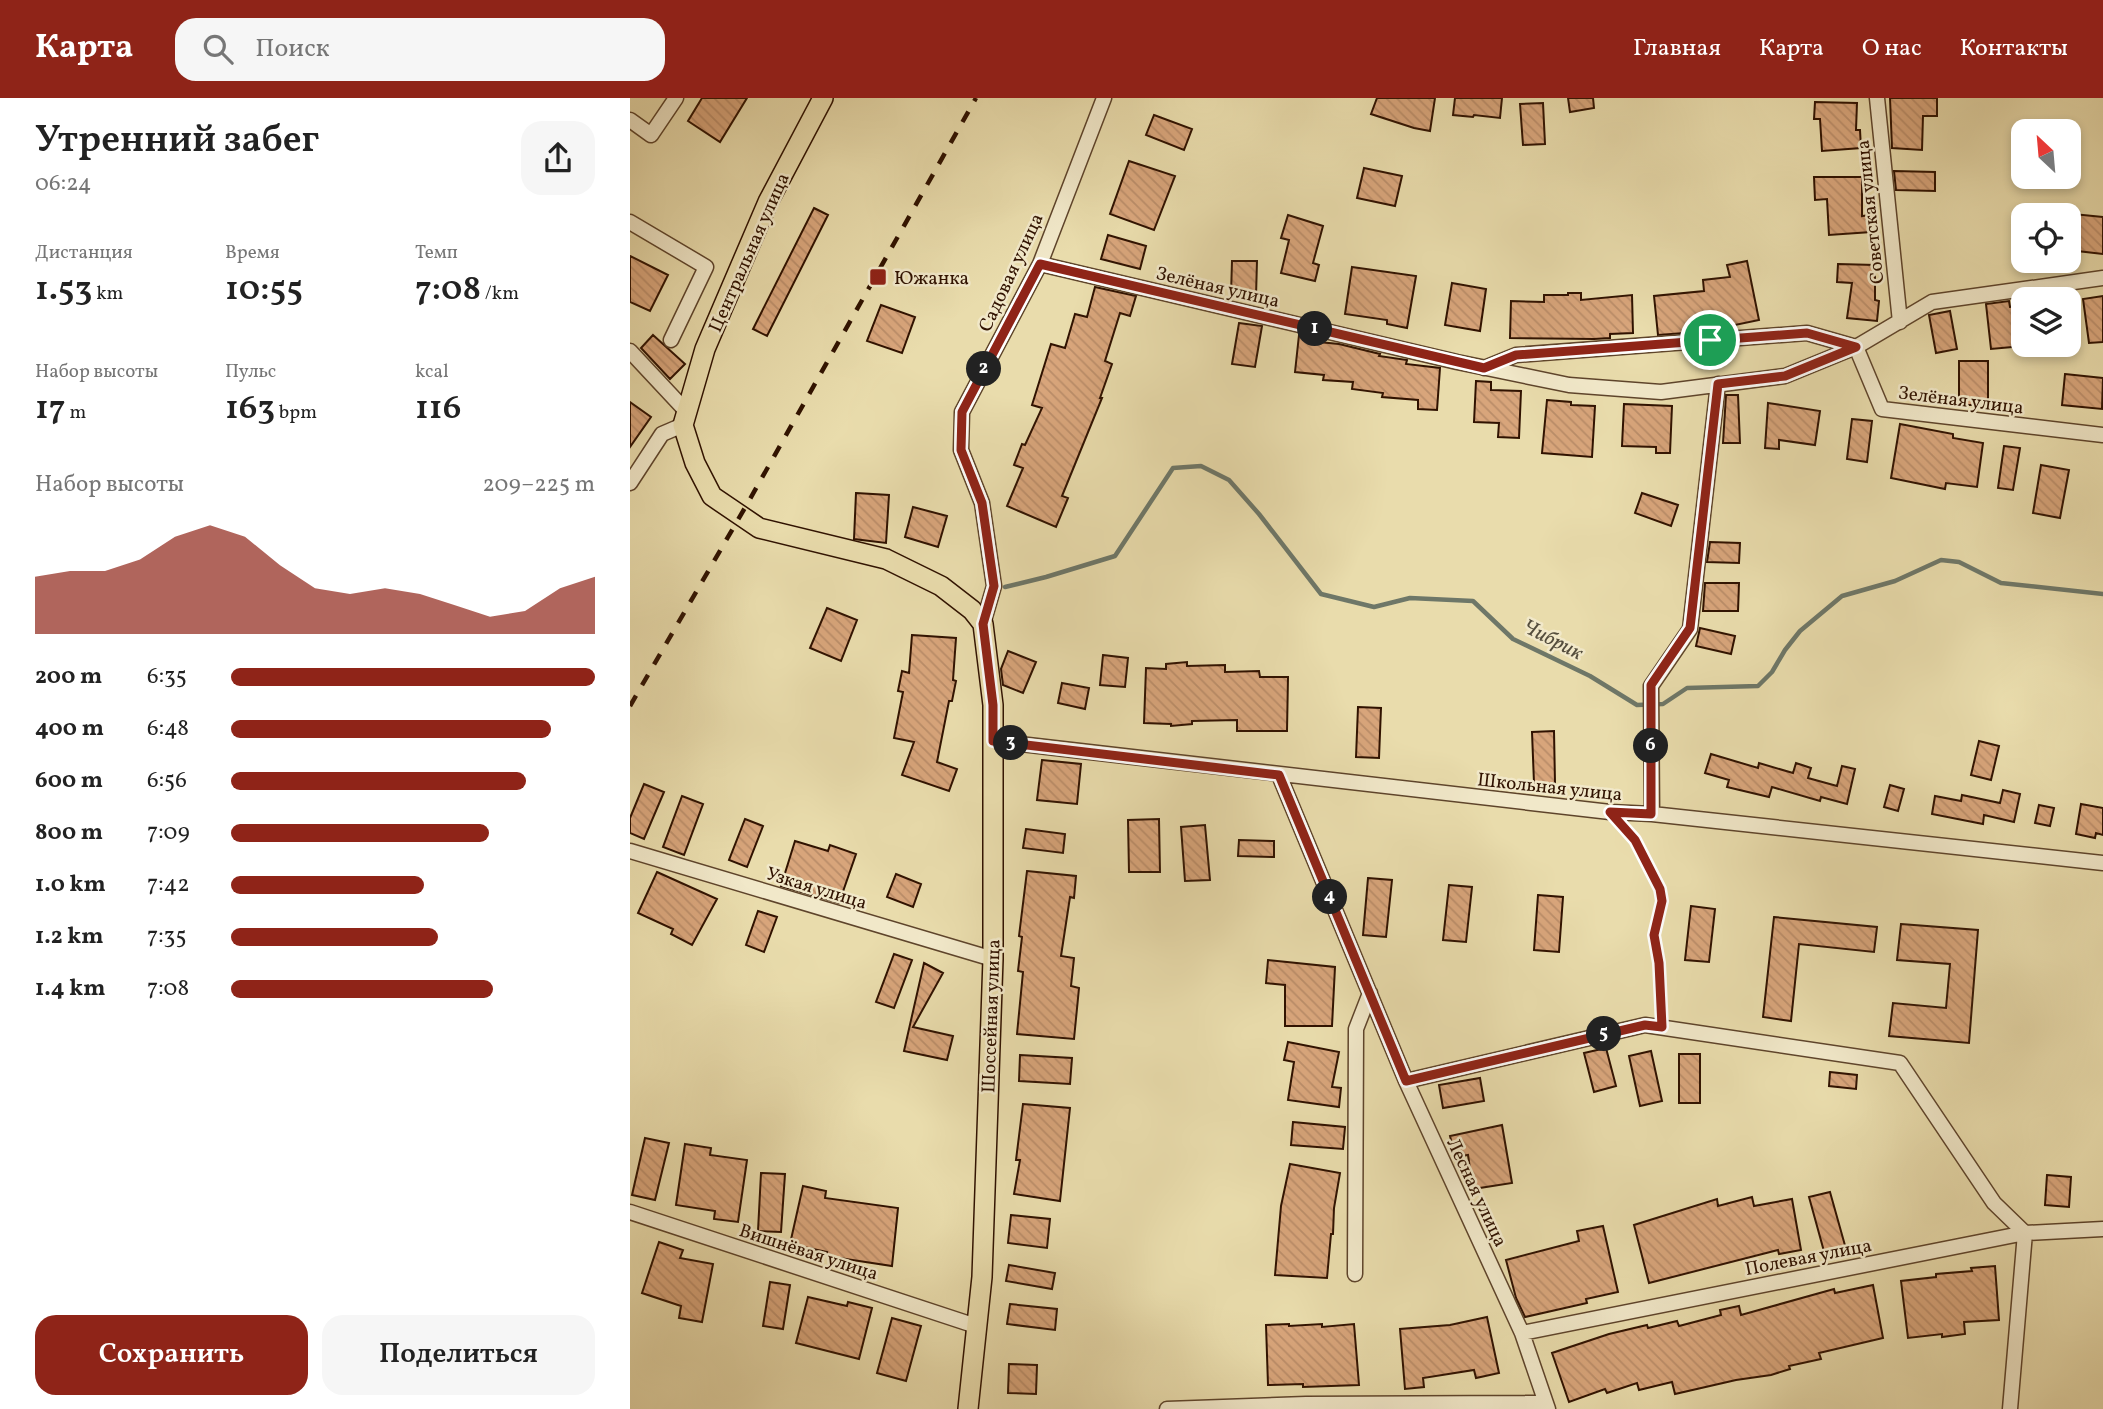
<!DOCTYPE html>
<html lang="ru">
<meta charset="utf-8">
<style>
body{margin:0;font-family:Vollkorn,serif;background:#f6f6f6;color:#222;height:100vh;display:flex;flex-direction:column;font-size:26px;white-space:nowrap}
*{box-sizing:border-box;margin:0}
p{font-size:23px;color:#767676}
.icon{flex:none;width:38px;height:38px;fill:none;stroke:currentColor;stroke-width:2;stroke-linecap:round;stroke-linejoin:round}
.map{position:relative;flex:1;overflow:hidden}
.drawer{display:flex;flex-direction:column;background:#fff;width:630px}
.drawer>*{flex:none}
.needle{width:46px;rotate:334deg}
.tools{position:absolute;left:1381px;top:21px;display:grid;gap:14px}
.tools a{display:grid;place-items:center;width:70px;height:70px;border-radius:14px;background:#fff;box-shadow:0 4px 10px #0003;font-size:35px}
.pin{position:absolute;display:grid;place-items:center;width:60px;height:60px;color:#fff;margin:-30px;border:4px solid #fff;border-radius:50%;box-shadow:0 2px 7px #0007}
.km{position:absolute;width:35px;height:35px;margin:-18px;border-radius:50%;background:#222;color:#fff;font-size:19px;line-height:35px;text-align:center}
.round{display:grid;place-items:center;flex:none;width:74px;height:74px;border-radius:21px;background:#f6f6f6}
.summary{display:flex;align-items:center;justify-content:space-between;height:119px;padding:0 35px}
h1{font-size:38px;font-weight:600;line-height:52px}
.stats{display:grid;grid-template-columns:repeat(3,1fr);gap:10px;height:119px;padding:7px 35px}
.stats div{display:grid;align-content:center}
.stats b{font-size:35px;font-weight:600}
.stats small{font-size:19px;font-weight:400}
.stats p{font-size:19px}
.chart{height:196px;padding:14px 35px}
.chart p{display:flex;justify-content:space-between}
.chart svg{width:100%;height:126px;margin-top:7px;fill:#8f2418;opacity:.7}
.primary-button{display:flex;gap:14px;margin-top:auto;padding:14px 35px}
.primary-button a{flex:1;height:80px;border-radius:21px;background:#8f2418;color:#fff;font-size:28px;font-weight:600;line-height:80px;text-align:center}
.primary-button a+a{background:#f6f6f6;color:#222}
ul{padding:0 35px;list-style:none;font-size:23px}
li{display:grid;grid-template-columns:112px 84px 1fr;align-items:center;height:52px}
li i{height:18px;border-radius:9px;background:#8f2418}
header{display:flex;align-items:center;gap:42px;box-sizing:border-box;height:98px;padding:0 35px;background:#8f2418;color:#fff}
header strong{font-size:33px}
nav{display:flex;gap:38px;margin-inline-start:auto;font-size:24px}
.search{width:490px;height:63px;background:#f6f6f6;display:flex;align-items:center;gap:18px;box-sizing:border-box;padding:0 24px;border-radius:21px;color:#767676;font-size:26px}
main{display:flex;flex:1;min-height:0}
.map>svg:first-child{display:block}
</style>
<header>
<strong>Карта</strong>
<div class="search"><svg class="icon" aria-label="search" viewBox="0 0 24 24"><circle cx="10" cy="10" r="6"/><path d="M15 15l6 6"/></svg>Поиск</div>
<nav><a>Главная</a><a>Карта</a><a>О нас</a><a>Контакты</a></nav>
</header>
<main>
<section class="drawer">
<div class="summary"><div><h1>Утренний забег</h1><p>06:24</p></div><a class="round"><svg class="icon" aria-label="share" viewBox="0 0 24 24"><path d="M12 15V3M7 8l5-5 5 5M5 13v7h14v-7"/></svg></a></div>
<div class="stats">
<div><p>Дистанция</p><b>1.53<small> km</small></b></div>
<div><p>Время</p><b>10:55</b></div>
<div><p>Темп</p><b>7:08<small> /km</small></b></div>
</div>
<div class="stats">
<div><p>Набор высоты</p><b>17<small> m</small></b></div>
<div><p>Пульс</p><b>163<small> bpm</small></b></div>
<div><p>kcal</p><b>116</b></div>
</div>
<div class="chart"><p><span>Набор высоты</span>209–225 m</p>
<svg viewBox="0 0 160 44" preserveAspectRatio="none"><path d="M0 44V24L10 22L20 22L30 18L40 10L50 6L60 10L70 20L80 28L90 30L100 28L110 30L120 34L130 38L140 36L150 28L160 24V44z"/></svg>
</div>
<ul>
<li><b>200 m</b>6:35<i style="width:100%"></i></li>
<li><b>400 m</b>6:48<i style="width:88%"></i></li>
<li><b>600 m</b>6:56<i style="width:81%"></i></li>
<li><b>800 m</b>7:09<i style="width:71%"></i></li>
<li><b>1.0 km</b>7:42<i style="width:53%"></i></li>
<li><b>1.2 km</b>7:35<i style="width:57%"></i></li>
<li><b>1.4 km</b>7:08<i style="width:72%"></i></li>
</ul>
<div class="primary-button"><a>Сохранить</a><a>Поделиться</a></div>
</section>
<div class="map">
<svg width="1473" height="1311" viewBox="0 0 1473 1311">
<defs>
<pattern id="building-back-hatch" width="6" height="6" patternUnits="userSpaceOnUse" patternTransform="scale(1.75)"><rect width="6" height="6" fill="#d8a57b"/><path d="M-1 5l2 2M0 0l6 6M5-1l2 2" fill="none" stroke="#ba8d69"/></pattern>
</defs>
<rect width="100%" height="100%" fill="#e9dcac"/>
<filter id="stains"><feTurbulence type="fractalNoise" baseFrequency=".00286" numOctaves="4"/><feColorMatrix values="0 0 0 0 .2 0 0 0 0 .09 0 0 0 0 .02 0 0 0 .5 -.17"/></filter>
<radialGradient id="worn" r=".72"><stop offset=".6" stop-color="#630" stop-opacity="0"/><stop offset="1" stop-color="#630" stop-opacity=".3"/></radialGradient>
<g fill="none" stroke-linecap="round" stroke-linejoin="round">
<path stroke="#6e7768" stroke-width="4.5" d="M375,489L416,479L485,458L543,370L571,368L599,382L629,416L691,496L744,509L780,500L843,503L883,541L960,578L1007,607L1033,606L1057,590L1128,588L1142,574L1155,552L1170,533L1212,498L1265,483L1311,462L1329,464L1371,485L1473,496"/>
</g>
<path fill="url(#building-back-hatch)" stroke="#301200" stroke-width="2" d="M72,0H117L90,44L58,23Z
M747,0H805L800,33L784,30L741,16Z
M825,0H872L870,20L844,17L843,19L823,17Z
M938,0H963L964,10L940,14Z
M1260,0H1307V18H1293L1292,52L1262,50Z
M1185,4L1227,5L1226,32H1230L1231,50L1192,53L1190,21H1184Z
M913,5L915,46L893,47L890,6Z
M524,17L562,31L554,52L516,37Z
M499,63L545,78L524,132L480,116Z
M734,70L772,78L765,108L727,100Z
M1264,73L1305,74V93L1266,92Z
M1184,79H1232V118L1240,117L1241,134L1199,137L1197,101L1185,102Z
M184,110L198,117L137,238L123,231Z
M1443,116L1473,119V156L1439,152Z
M658,117L693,128L683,165L689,167L685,183L651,175L659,142L651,140Z
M478,137L516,148L510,171L471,161Z
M0,158L38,177L20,213L0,204Z
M602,163H627L626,198L601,197Z
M1117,163L1129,222L1095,229V232L1028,237L1024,198L1074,193L1073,182L1100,179L1097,167Z
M1208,166L1245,167V202L1249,203L1247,223L1217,220L1222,185L1207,184Z
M722,169L786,178L777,230L757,226V222L715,216Z
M822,185L856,191L850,233L815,227Z
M465,189L506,198L500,218L490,215L475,263L482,266L470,300H472L432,398L438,400L426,429L377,408L393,370L384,367L392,346L395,347L412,310L402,307L421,246L435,250L445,216L457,219Z
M938,195H951V202L1002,197L1003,235L980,236V240L964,241L880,240L881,203L914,204V197H938Z
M1473,198V244L1459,245L1453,201Z
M1379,203L1380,209L1393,208V248L1361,251L1356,206Z
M251,207L285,219L272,255L237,243Z
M1320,213L1327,251L1306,255L1299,217Z
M609,225L632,228L625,269L602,266Z
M23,237L55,266L40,281L11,250Z
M669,237L689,242V244L709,246L750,256L749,258L777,262L776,266L810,270L807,312L788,311V302L752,299L753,295L722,291L723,284L693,282L694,277L665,274Z
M1329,263H1358V307H1329Z
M1435,276L1473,280L1472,311L1432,307Z
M846,283L861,284V292L891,293L889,340L868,339L869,325L844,324Z
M1096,297H1108L1110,345H1093Z
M917,302L941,304V307L965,308L962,359L912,355Z
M0,304L21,319L0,349Z
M1138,305L1190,313L1185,347L1149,342V351L1135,350Z
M994,306L1042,308L1040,355H1026V349L992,348Z
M1222,321L1242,323L1237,364L1217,361Z
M1270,326L1323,336V340L1353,345L1347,389L1316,385L1315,391L1261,380Z
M1374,348L1390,350L1383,392L1368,390Z
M1411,367L1439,372L1430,420L1403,415Z
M226,395L259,397L256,445L224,441Z
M1012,395L1048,407L1041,428L1005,415Z
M283,409L317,418L308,449L275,439Z
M1080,444L1110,445L1109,465L1077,464Z
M1075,485H1109L1108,513H1073Z
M197,510L227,522L211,563L180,550Z
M1070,530L1105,538L1101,556L1066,548Z
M282,537L326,540L323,582L326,583L322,603H319L307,664L327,671L319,693L272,677L284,644L264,640L273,594L268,593L272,573L279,575Z
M378,553L406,564L393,595L373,587L371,571Z
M473,557L498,560L495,589L470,587Z
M557,564V568L595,567V574L629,573L630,579H658L657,633H607V622L562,623V626L541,628V626L514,625L516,570L536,571V566Z
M432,585L459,590L455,611L428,605Z
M728,609L751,610L749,660L726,659Z
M924,633L925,685H904L902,634Z
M1349,643L1369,648L1361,682L1341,677Z
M1081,656L1128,670L1129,665L1163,675L1166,665L1181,670L1178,680L1207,688L1212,668L1225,671L1217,706L1191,699L1190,703L1142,689L1139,699L1097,689L1099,682L1075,675Z
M412,662L451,666L447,706L407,702Z
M14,686L34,694L14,741L0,735V720Z
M1260,687L1274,691L1268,713L1254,709Z
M1373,692L1390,696L1384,724L1354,717L1353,726L1302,716L1305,698L1331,703L1332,697L1370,705Z
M52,698L73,706L54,757L33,749Z
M1451,706L1473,710V737L1466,735L1465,740L1446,736Z
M1409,707L1424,710L1420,728L1405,725Z
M115,721L133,728L117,769L99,762Z
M529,721L530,774H499L498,722Z
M575,727L580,782L555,783L551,729Z
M396,731L435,736L433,755L393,750Z
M609,742L644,743V759L608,758Z
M165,743L198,753L200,747L226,756L209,805L151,788Z
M397,773L446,778L444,800L440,799L431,858L444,860L441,888L449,890L444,941L387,936L393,874L388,873L392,839L389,838Z
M27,774L87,801L62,847L41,836L43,831L8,815Z
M266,776L291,786L283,809L257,799Z
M738,780L762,782L756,839L733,837Z
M819,787L842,789L836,844L813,842Z
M908,797L933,799L929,854L904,852Z
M1061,808L1085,811L1079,864L1055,862Z
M128,813L147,819L134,854L116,847Z
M1144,819L1247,829L1244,854L1169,846L1161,923L1133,919Z
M1271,826L1348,832L1339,945L1259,938L1263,905L1316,910L1320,866L1267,862Z
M264,856L282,862L264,910L246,904Z
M638,862L705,869L702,928H655V887L636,885Z
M294,865L313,875L283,929L323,938L317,962L274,953Z
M658,944L709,954L702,989L711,990L709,1009L658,1002L664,964L654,962Z
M976,950L986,988L964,994L954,955Z
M1021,953L1032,1003L1010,1008L999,958Z
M1049,956H1070V1005H1049Z
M390,957L442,960L440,986L389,983Z
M1200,974L1227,977L1226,991L1199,988Z
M850,980L854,1003L813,1010L809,987Z
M393,1006L440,1010L430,1103L384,1096L390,1062H386Z
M663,1024L715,1029L713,1051L661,1047Z
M872,1027L882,1085L843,1091L838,1057L825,1059L820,1038Z
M15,1040L39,1045L25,1102L2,1097Z
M55,1046L81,1050L80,1057L117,1062L108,1124L84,1121L85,1113L46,1107Z
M660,1066L710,1075L704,1110L703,1136H701L697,1180L645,1177L651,1108Z
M131,1075L155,1076L151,1134L128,1133Z
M1417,1077L1441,1079L1439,1109L1415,1107Z
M173,1088L196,1093L195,1100L268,1110L262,1168L196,1158L197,1154L160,1146Z
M1200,1094L1216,1151L1195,1157L1179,1099Z
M1122,1099L1124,1108L1162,1101L1171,1152L1149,1156L1148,1152L1019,1185L1004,1127L1087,1101L1088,1108Z
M381,1117L420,1121L417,1150L378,1145Z
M973,1128L988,1194L956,1201L957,1205L895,1219L886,1200L876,1162L949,1143L947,1133Z
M29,1144L53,1152L50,1160L83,1166L72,1224L49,1220L51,1208L12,1195Z
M379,1167L425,1175L422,1191L376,1183Z
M1365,1168L1369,1222L1334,1224L1335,1236L1312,1239V1236L1278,1240L1271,1183L1306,1179V1176L1342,1173L1341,1170Z
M140,1184L160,1187L153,1231L133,1228Z
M1243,1187L1253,1240L1189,1255L1191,1261L1159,1268L1160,1271L1141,1277L1106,1282L1045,1296L1042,1284L1009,1292L1007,1285L977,1295L975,1291L939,1304L922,1255L979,1236L1017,1227L1018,1230L1047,1223L1049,1228L1091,1217L1090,1212L1109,1208L1111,1217L1204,1191L1205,1195Z
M178,1199L217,1208L218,1204L242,1210L229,1261L166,1245Z
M380,1206L427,1211L425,1232L377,1226Z
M857,1219L869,1275L846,1280L844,1272L793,1280L794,1289L775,1291L770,1231L820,1227Z
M262,1220L291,1228L276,1283L247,1275Z
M659,1226V1228L692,1226V1229L724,1226L729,1287L673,1289V1286L638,1287L636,1227Z
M379,1266L407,1267L406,1296L378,1295Z"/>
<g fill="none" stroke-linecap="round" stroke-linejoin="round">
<g stroke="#5e442b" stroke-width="17">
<path id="minor" d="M1247,0L1270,224
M0,22L21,37L46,0
M0,124L76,169L41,242
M410,166L827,264L939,287L1031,294L1155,278L1226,249L1302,204L1473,180
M0,253L56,313
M854,270L886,257L1177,235L1226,249L1252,311L1473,337
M0,385L32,336L53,327
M353,526L364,488L352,405L331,352L332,314L410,166L474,0
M364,643L980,714L1022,716L1473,765
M649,677L776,983L892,1235L918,1311
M1022,716L1021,588L1060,531L1088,286
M0,753L363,861
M776,983L1015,927L1270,965L1364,1105L1395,1135L1380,1311
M0,1114L346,1228
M725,1176L726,931L740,895
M892,1235L1395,1135L1473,1131
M537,1311L676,1306L915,1305"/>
</g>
<g stroke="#301200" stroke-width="22">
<path id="major" d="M193,0L138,104L75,251L53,327L65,365L82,398L129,430L256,461L311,488L342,512L353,526L363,607V861L352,1179L338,1311"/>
</g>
<path stroke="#301200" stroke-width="2.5" stroke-dasharray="2 3.5" stroke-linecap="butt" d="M993,728L1005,742L1030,791L1032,802L1024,837L1029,865L1032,916"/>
<use href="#minor" stroke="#f1e8c9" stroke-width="14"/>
<use href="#major" stroke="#e9dcac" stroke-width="19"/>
<path stroke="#301200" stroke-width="4.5" stroke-dasharray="12 12" stroke-linecap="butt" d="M0,608L120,401L346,0"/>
</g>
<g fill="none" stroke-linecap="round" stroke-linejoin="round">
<g stroke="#fff" stroke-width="14">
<path id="route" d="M410,166L854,270L886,257L1177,235L1226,249L1155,278L1088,286L1060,530L1021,587V716L980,714L1005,742L1030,791L1032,803L1024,837L1029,865L1032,929L1015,927L776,983L649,677L363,643V607L353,526L364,488L352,405L331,352L332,314Z"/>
</g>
<use href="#route" stroke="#8f2418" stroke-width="9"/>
</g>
<rect fill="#8f2418" stroke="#f1e8c9" stroke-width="2.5" x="239" y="170" width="18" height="18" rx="3.5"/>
<g text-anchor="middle" stroke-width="5" stroke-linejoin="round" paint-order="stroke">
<g font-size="19" fill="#301200" stroke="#f1e8c9">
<text transform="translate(1239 114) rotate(-96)" y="7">Советская улица</text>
<text transform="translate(118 154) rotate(-66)" y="7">Центральная улица</text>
<text transform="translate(380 174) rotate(-65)" y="7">Садовая улица</text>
<text transform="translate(588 188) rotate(13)" y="7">Зелёная улица</text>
<text transform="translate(1331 301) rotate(7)" y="7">Зелёная улица</text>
<text transform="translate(920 688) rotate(6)" y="7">Школьная улица</text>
<text transform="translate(187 789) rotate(17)" y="7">Узкая улица</text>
<text transform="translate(360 918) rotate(-88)" y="7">Шоссейная улица</text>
<text transform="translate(848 1094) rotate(65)" y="7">Лесная улица</text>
<text transform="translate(179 1153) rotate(18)" y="7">Вишнёвая улица</text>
<text transform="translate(1178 1158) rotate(-11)" y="7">Полевая улица</text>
</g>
<g font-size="19" fill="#301200" stroke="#f1e8c9" text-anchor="start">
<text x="264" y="186">Южанка</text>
</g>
<g font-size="21" font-style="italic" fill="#544d3d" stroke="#f1e8c9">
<text transform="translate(923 541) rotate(27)" y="7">Чибрик</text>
</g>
</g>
<rect width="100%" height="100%" filter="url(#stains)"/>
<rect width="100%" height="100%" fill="url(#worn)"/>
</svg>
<div class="tools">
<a><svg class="needle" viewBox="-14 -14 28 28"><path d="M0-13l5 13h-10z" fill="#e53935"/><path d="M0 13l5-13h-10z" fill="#767676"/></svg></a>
<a><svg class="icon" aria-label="locate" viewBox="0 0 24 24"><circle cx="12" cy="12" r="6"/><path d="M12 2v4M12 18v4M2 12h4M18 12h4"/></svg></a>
<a><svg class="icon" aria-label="layers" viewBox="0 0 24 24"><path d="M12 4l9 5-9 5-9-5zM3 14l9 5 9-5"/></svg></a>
</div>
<div class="pin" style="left:1080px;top:242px;background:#1e9e55"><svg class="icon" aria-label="arrive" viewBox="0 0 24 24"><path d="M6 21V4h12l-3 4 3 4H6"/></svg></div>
<b class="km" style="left:685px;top:231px">1</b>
<b class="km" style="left:354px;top:271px">2</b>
<b class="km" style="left:381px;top:645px">3</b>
<b class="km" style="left:700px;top:799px">4</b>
<b class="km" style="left:974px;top:936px">5</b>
<b class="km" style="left:1021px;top:648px">6</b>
</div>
</main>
